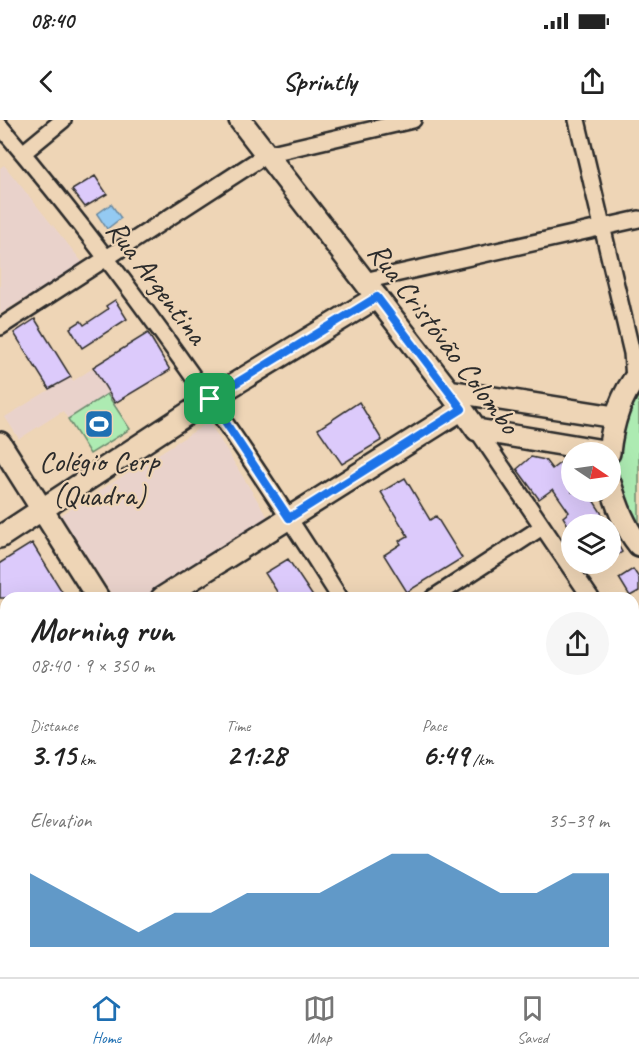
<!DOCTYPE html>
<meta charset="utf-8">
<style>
body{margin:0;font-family:Caveat,sans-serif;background:#f6f6f6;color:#222;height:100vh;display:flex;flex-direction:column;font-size:22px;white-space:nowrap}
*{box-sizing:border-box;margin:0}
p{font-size:20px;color:#767676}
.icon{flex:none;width:33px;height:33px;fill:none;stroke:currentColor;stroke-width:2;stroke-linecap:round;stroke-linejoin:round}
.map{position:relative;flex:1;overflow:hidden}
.sheet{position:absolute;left:0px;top:472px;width:639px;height:386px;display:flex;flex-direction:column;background:#fff;border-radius:18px 18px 0 0;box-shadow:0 6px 24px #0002}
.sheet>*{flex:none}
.needle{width:39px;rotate:103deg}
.controls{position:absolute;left:561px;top:322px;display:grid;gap:12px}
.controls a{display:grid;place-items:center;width:60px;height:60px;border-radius:50%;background:#fff;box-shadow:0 6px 24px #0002;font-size:30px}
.pin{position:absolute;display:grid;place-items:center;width:51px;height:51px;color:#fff;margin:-26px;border-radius:12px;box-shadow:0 3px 9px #0006}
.round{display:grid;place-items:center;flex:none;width:63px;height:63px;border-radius:32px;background:#f6f6f6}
.summary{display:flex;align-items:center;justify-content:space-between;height:102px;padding:0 30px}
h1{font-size:33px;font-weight:700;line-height:45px}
.stats{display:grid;grid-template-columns:repeat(3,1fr);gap:9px;height:102px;padding:6px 30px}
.stats div{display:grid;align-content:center}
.stats b{font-size:30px;font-weight:700}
.stats small{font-size:16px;font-weight:400}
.stats p{font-size:16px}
.chart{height:168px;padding:12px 30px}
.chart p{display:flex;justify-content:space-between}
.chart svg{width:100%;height:108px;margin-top:6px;fill:#1f6fb2;opacity:.7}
.status{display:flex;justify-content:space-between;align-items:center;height:42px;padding:0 30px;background:#fff;direction:ltr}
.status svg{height:16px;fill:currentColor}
header{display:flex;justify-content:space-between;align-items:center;height:78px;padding:0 30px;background:#fff;font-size:27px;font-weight:700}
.tab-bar{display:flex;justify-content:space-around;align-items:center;height:84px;border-top:2px solid #e0e0e0;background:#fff;font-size:16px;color:#767676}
.tab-bar a{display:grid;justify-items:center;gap:3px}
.tab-bar .selected{color:#1f6fb2}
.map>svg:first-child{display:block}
</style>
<div class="status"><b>08:40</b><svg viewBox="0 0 49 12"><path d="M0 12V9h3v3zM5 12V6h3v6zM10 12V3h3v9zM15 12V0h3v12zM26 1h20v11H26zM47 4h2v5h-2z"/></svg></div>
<header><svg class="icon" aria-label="back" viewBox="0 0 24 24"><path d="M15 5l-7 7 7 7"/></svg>Sprintly<svg class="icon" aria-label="share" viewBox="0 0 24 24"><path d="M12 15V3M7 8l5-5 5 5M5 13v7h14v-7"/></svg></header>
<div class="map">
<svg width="639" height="857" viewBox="0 0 639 857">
<rect width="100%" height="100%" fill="#eed5b6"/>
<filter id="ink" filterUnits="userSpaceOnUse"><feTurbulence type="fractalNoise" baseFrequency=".0167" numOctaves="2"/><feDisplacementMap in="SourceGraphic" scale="12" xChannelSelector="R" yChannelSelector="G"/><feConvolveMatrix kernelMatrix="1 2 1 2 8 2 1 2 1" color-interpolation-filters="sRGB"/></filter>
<g filter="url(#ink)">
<path fill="#e9d2cb" d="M4,45L83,143L0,194V48Z
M35,199L73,261L148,213L170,250L115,283L130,309L90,334L63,291L19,319L5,297L49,270L14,213Z
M209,302L269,399L144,478H114L61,395Z"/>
<path fill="#adebb2" stroke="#6c8b6e" stroke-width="1.5" d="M639,270V410L620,367L616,333L621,303Z
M107,274L130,309L90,334L68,299Z"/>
<path fill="#94caf2" stroke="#6a8aa2" stroke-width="1.5" d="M111,84L121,98L107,109L97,94Z"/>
<path fill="#dccafb" stroke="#2b2b2b" stroke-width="1.5" d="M95,56L107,74L85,87L72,70Z
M115,180L127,199L82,228L70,208L81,201L84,205L108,189L106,186Z
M35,199L71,257L49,269L14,213Z
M148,213L170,250L115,283L93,247Z
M359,282L382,320L342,344L318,309Z
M531,337L545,340L552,349L560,343L572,344V372H588L609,405H568L563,397L569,392L553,369L539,379L517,349Z
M405,358L430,400L436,396L462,438L407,472L384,435L401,424L399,421L408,416L381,372Z
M610,410L622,432L610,440Z
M32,423L66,478H0V443Z
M288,439L314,478H281L265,453Z
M633,449L639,458V471L630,476L619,458Z"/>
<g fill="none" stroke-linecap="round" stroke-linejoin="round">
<g stroke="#2b2b2b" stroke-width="20">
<path id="street" d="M577,0L632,233L634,259
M0,6C126,154 237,314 340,478
M23,33L63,0
M364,161L639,99
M0,207L267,34L413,0
M477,310L591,478
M433,478L542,407
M633,539L639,548
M633,629L639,625
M0,770L6,763
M633,804L639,813
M493,852L496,857
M281,857L289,852"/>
</g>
<g stroke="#2b2b2b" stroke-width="26">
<path id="secondary" d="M240,0L449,271L477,310L609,332
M449,271L615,297
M0,323L98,478
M609,333C612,304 620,276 639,253
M610,363C617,386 624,406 639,425
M0,417L210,279L377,177
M162,478L462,289
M0,581L6,577
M0,713L6,723
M87,852L90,857
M334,852L337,857"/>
</g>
<use href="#street" stroke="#eed5b6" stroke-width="15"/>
<use href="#secondary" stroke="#eed5b6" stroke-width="21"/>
</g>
</g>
<g fill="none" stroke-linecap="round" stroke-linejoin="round" filter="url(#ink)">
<g stroke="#fff" stroke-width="12">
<path id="route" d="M377,177L462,289L289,398L210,279Z"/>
</g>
<use href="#route" stroke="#1a73e8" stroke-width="8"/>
</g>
<defs>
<g id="stadium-square" transform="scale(1.5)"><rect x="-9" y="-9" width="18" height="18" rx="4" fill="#1f6fb2" stroke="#eed5b6"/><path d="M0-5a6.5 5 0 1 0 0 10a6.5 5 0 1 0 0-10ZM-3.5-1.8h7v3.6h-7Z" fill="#fff"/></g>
</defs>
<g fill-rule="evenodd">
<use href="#stadium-square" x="99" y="304"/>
</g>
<g text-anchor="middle" stroke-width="4.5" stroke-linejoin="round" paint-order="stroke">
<g font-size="30" fill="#2b2b2b" stroke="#eed5b6">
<text transform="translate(157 162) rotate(53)" y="10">Rua Argentina</text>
<text transform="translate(444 218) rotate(53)" y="10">Rua Cristóvão Colombo</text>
</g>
<g font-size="30" fill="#2b2b2b" stroke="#eed5b6">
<text x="99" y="351">Colégio Cerp<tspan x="99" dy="34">(Quadra)</tspan></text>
</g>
</g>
</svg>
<div class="controls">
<a><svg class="needle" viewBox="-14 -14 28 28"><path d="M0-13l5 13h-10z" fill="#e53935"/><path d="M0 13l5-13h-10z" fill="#767676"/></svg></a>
<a><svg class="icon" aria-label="layers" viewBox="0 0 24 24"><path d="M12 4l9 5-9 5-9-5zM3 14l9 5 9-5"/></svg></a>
</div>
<div class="pin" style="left:210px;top:279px;background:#1e9e55"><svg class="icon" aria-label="arrive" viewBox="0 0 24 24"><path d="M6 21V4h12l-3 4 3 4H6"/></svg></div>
<section class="sheet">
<div class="summary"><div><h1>Morning run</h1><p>08:40 · 9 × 350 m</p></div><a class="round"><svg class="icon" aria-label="share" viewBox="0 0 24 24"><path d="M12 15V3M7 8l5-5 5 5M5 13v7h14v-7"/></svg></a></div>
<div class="stats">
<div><p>Distance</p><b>3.15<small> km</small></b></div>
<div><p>Time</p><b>21:28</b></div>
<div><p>Pace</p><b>6:49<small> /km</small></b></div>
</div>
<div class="chart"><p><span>Elevation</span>35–39 m</p>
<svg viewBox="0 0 160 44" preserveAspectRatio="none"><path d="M0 44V14L10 22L20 30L30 38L40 30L50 30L60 22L70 22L80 22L90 14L100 6L110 6L120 14L130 22L140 22L150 14L160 14V44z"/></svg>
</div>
</section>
</div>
<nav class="tab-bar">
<a class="selected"><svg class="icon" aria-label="home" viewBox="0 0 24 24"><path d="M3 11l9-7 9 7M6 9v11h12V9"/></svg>Home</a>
<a><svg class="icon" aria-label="map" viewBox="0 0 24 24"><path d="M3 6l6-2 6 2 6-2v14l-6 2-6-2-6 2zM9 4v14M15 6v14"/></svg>Map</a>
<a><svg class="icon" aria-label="saved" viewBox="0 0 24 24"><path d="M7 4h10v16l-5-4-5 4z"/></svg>Saved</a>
</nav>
